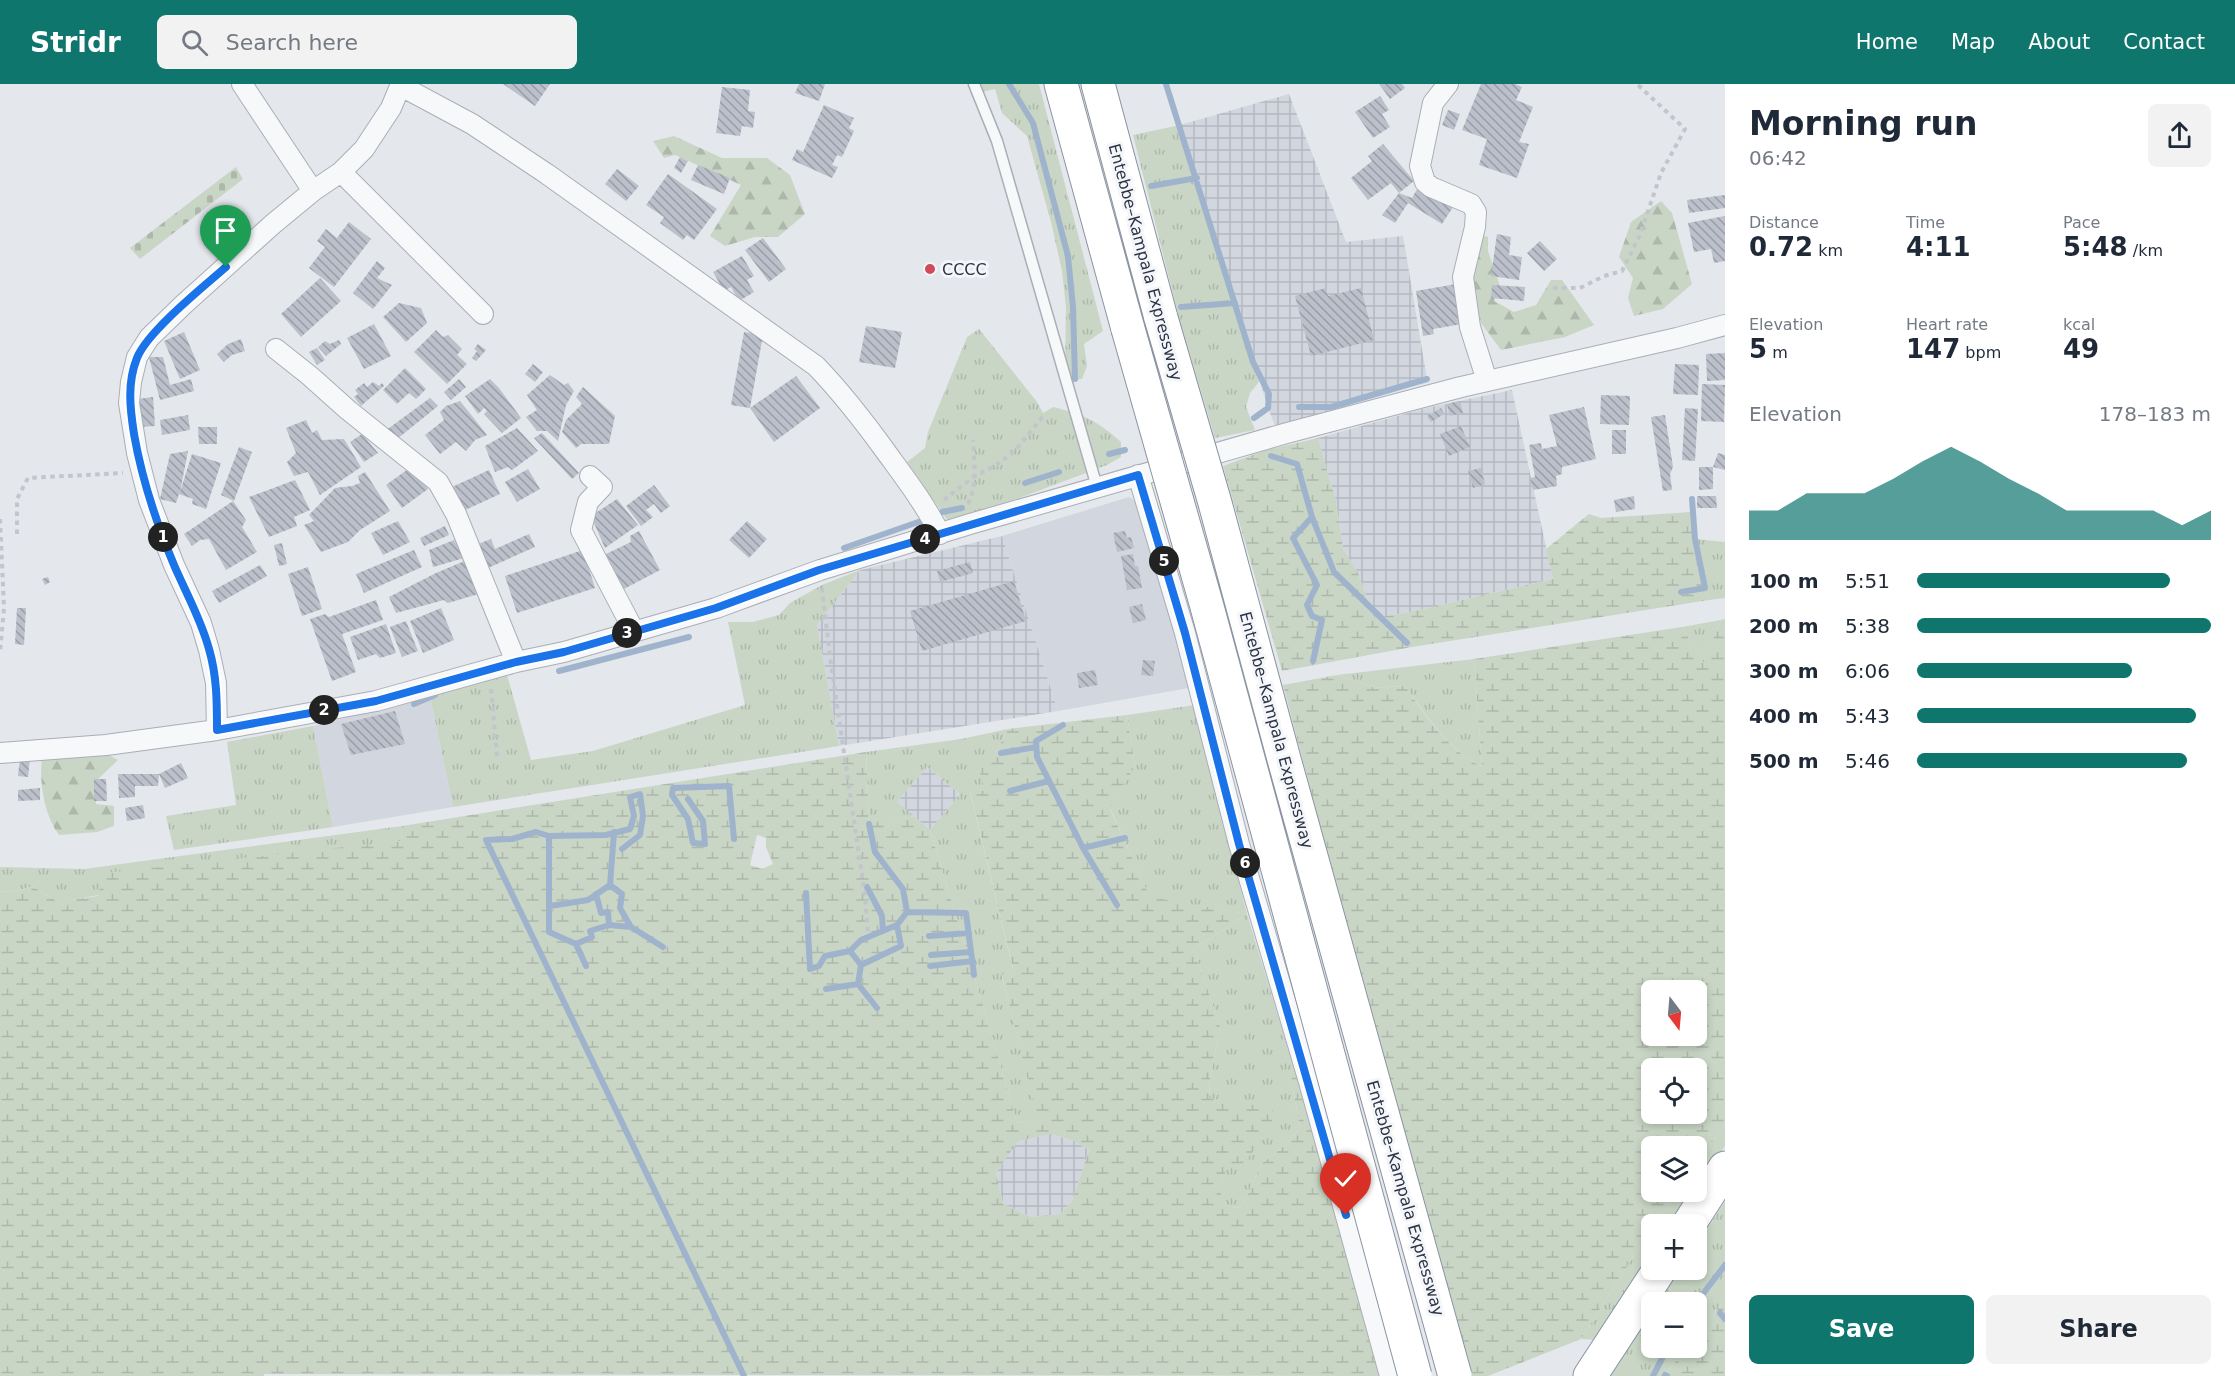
<!DOCTYPE html>
<meta charset="utf-8">
<style>
body{margin:0;font-family:"DejaVu Sans",sans-serif;background:#f2f2f3;color:#1f2937;height:100vh;display:flex;flex-direction:column;font-size:22px;white-space:nowrap}
*{box-sizing:border-box;margin:0}
p{font-size:20px;color:#747a83}
.icon{flex:none;width:33px;height:33px;fill:none;stroke:currentColor;stroke-width:2;stroke-linecap:round;stroke-linejoin:round}
.map{position:relative;flex:1;overflow:hidden}
.panel{display:flex;flex-direction:column;background:#fff;width:510px}
.panel>*{flex:none}
.needle{width:39px;rotate:164deg}
.buttons{position:absolute;left:1641px;top:896px;display:grid;gap:12px}
.buttons a{display:grid;place-items:center;width:66px;height:66px;border-radius:9px;background:#fff;box-shadow:0 3px 9px #0003;font-size:30px}
.pin{position:absolute;display:grid;place-items:center;width:51px;height:51px;color:#fff;margin:-62px -26px;border-radius:50% 50% 50% 0;rotate:-45deg;box-shadow:0 0 6px #0007}
.pin .icon{rotate:45deg}
.km{position:absolute;width:30px;height:30px;margin:-15px;border-radius:50%;background:#222;color:#fff;font-size:16px;line-height:30px;text-align:center}
.round{display:grid;place-items:center;flex:none;width:63px;height:63px;border-radius:9px;background:#f2f2f3}
.head{display:flex;align-items:center;justify-content:space-between;height:102px;padding:0 24px}
h1{font-size:33px;font-weight:700;line-height:45px}
.stats{display:grid;grid-template-columns:repeat(3,1fr);gap:9px;height:102px;padding:6px 24px}
.stats div{display:grid;align-content:center}
.stats b{font-size:26px;font-weight:700}
.stats small{font-size:16px;font-weight:400}
.stats p{font-size:16px}
.chart{height:168px;padding:12px 24px}
.chart p{display:flex;justify-content:space-between}
.chart svg{width:100%;height:108px;margin-top:6px;fill:#0f766e;opacity:.7}
.action{display:flex;gap:12px;margin-top:auto;padding:12px 24px}
.action a{flex:1;height:69px;border-radius:9px;background:#0f766e;color:#fff;font-size:24px;font-weight:700;line-height:69px;text-align:center}
.action a+a{background:#f2f2f3;color:#1f2937}
ul{padding:0 24px;list-style:none;font-size:20px}
li{display:grid;grid-template-columns:96px 72px 1fr;align-items:center;height:45px}
li i{height:15px;border-radius:8px;background:#0f766e}
header{display:flex;align-items:center;gap:36px;box-sizing:border-box;height:84px;padding:0 30px;background:#0f766e;color:#fff}
header strong{font-size:28px}
nav{display:flex;gap:33px;margin-inline-start:auto;font-size:21px}
.search{width:420px;height:54px;background:#f2f2f3;display:flex;align-items:center;gap:15px;box-sizing:border-box;padding:0 21px;border-radius:9px;color:#747a83;font-size:22px}
main{display:flex;flex:1;min-height:0}
.map>svg:first-child{display:block}
</style>
<header>
<strong>Stridr</strong>
<div class="search"><svg class="icon" aria-label="search" viewBox="0 0 24 24"><circle cx="10" cy="10" r="6"/><path d="M15 15l6 6"/></svg>Search here</div>
<nav><a>Home</a><a>Map</a><a>About</a><a>Contact</a></nav>
</header>
<main>
<div class="map">
<svg width="1725" height="1292" viewBox="0 0 1725 1292">
<defs>
<pattern id="industrial-grid" width="8" height="8" patternUnits="userSpaceOnUse" patternTransform="scale(1.5)"><rect width="8" height="8" fill="#d2d6de"/><path d="M0 4h8M4 0v8" fill="none" stroke="#b4b8c0"/></pattern>
<pattern id="grass-tufts" width="24" height="20" patternUnits="userSpaceOnUse" patternTransform="scale(1.5)"><rect width="24" height="20" fill="#c9d6c5"/><path d="M3 7l-1-3M5 7V3M7 7l1-3M15 17l-1-3M17 17v-4M19 17l1-3" fill="none" stroke="#adb8ab"/></pattern>
<pattern id="forest-firs" width="22" height="20" patternUnits="userSpaceOnUse" patternTransform="scale(1.5)"><rect width="22" height="20" fill="#c9d6c5"/><path d="M5 1l3.5 6h-7zM16 11l3.5 6h-7z" fill="#adb8ab"/></pattern>
<pattern id="wetland-marsh" width="20" height="14" patternUnits="userSpaceOnUse" patternTransform="scale(1.5)"><rect width="20" height="14" fill="#c9d6c5"/><path d="M1 5h8M5 5V1M11 12h8M15 12V8" fill="none" stroke="#adb8ab"/></pattern>
<pattern id="cemetery-stones" width="16" height="16" patternUnits="userSpaceOnUse" patternTransform="scale(1.5)"><rect width="16" height="16" fill="#c9d6c5"/><path d="M2 7V4a2 2 0 0 1 4 0v3zM10 15v-3a2 2 0 0 1 4 0v3z" fill="#adb8ab"/></pattern>
<pattern id="building-back-hatch" width="6" height="6" patternUnits="userSpaceOnUse" patternTransform="scale(1.5)"><rect width="6" height="6" fill="#bbc0ca"/><path d="M-1 5l2 2M0 0l6 6M5-1l2 2" fill="none" stroke="#989da6"/></pattern>
</defs>
<rect width="100%" height="100%" fill="#e4e7ec"/>
<path fill="#d2d6de" d="M1129,413L1139,419L1189,604L1058,627L1002,452Z
M430,612L453,723L333,743L313,642Z"/>
<path fill="url(#industrial-grid)" d="M1289,10L1346,158L1403,152L1427,295L1276,344L1268,324L1180,41Z
M1512,306L1553,495L1410,528L1374,534L1358,489L1343,465L1336,417L1318,354L1426,324Z
M1002,452L1058,627L839,662L817,541L860,486Z
M927,683L960,710L930,746L897,718Z
M1051,1050L1074,1057L1089,1066L1072,1117L1060,1130L1031,1133L1003,1120L996,1089L1017,1057Z"/>
<path fill="url(#grass-tufts)" d="M979,0H1039L1103,247L1084,260L1087,282L1082,295L1069,297L1065,288L1066,223L1062,187L1051,138L1027,52L1002,29L995,5L981,8Z
M1180,41L1259,298L1250,309L1246,323L1255,346L1215,354L1178,230L1133,51Z
M979,245L1037,318L1043,329L1053,323C1082,330 1098,337 1121,358V373L1107,381L950,440L907,378L925,364L928,348L967,253Z
M1695,455L1725,458V514L1709,516Z
M860,486L817,541L839,662L453,723L430,612L507,591L531,676L593,667L745,621L728,538H753L779,531L790,519L822,501Z
M1721,536L1703,580L1682,543Z
M1474,575L1482,683C1448,666 1427,632 1405,602L1375,604L1337,591Z
M1195,621L1247,830L1295,988L1292,1001L1300,1043L1288,1059L1261,1080L1242,1123L1231,1124L1221,1117V1101L1227,1083L1209,1015L1210,995L1220,942L1194,865L1247,830L1150,814L1110,724L1135,682L1127,631Z
M313,642L333,743L174,766L166,732L236,721L227,658Z
M1008,645L994,672L985,707L970,708L1013,886L1001,888L1039,1037L1017,1039L974,891L930,746L960,710L927,683L897,718L914,732L869,740L866,668L961,655Z
M402,742L401,757L71,816L66,823L32,802L14,808L0,807V783L84,785Z
M1725,1040V1062L1697,1105V1080Z
M1678,1107H1695L1673,1140H1655Z
M1725,1117V1216L1697,1251L1696,1218H1658L1680,1185H1696L1697,1161Z
M1651,1145V1172L1595,1256L1581,1255Z
M1651,1228L1652,1263H1687L1664,1292H1609Z"/>
<path fill="url(#forest-firs)" d="M674,52L722,74H767L790,91L805,130L778,153H755L725,162L710,152L741,101L680,73L675,71L664,74L653,57Z
M1661,117L1672,129L1692,200L1663,225L1634,232L1628,214L1633,194L1619,173L1631,138Z
M1482,151L1488,153V167L1500,202L1494,217L1514,228L1536,221L1551,196H1562L1594,241L1565,253L1501,266L1481,239L1467,193Z
M99,666L118,676L94,699L96,720L114,722V742L97,748L59,751C44,731 39,698 42,674Z"/>
<path fill="url(#wetland-marsh)" fill-rule="evenodd" d="M1318,354L1336,417L1343,465L1358,489L1374,534L1410,528L1553,495L1546,465L1589,430L1601,434L1693,428L1695,455L1709,516L1412,563L1282,587L1223,382L1263,367Z
M1725,535V1040L1697,1080L1696,1062H1652V1107H1678L1655,1140H1652L1651,1145L1581,1255L1488,1292H1471L1335,799L1283,601L1337,591L1375,604L1405,602C1426,632 1448,666 1482,683L1474,575L1682,543L1703,579L1721,536ZM1652,906H1696V951H1652ZM1652,984H1696V1029H1652Z
M1127,631L1135,682L1110,725L1150,813L1247,830L1194,865L1220,942L1210,995L1209,1014L1272,1024V1045L1240,1083L1227,1084L1221,1101V1116L1231,1124L1242,1123L1261,1080L1288,1059L1300,1043L1291,996L1295,988L1342,1153L1379,1292L264,1290V1292H0V807L14,808L32,802L66,823L71,816L98,812L104,789L401,757L402,742L866,668L869,739L914,732L930,746L974,891L1017,1039L1038,1037L1001,887L1013,885L970,707H985L977,677L994,672L1008,645ZM757,751L766,754V763L773,780L762,785L750,781ZM1052,1050L1074,1057L1089,1066L1072,1117L1060,1130L1031,1133L1003,1120L996,1089L1018,1057Z
M1725,1216V1292H1664L1687,1263H1696L1697,1251Z"/>
<path fill="url(#cemetery-stones)" d="M236,83L243,95L140,175L130,164Z"/>
<g fill="none" stroke-linecap="round" stroke-linejoin="round">
<path stroke="#9fb4cc" stroke-width="6" d="M1009,0L1033,39L1068,172L1073,223L1075,295
M1166,0L1253,278L1269,310L1268,324L1254,334
M1151,102L1197,94
M1181,223L1235,219
M1299,323H1331L1427,295
M1109,370L1125,366
M1271,372L1297,380L1312,433L1334,488L1407,559
M1025,399L1059,388
M942,428L962,424
M1312,433L1293,454L1317,501L1307,521L1312,532L1322,536L1313,577
M844,464L924,436
M1681,508L1705,504L1695,455L1692,415
M559,587L689,553
M414,620L435,611
M1063,641L1036,657L1037,673L1083,764L1117,821
M1001,669L1036,663
M1010,707L1049,697
M688,715L703,737L705,760L693,759L688,735L672,711L673,704L729,702L734,755
M869,740L875,768L903,805L907,828L897,841L901,862L861,881L858,900L877,924
M549,752V848L576,860L586,882
M1083,764L1125,754
M622,765L640,751L643,732L640,710L630,713L634,732L630,745L606,751L549,752L536,748L512,755L486,756L744,1292
M610,801L622,810L620,824L631,843L663,863
M867,803L882,832L883,847
M806,809L810,885L819,882L825,872L850,867
M596,810L601,829L608,828L609,841
M550,822L588,816L610,801L614,748
M907,828L966,829L974,891
M929,852L969,849
M576,860L592,853L590,847L609,841L631,843
M931,871L971,868
M861,881L850,867L861,856L897,841
M930,882L973,877
M826,905L858,900
M1696,1219L1725,1181
M1720,1229L1725,1235
M1665,1291L1667,1292
M1653,1292L1668,1263"/>
</g>
<path fill="url(#building-back-hatch)" d="M503,0H550L535,22Z
M799,0H825L819,17L795,9Z
M1379,0H1402L1405,4L1390,15Z
M1481,0H1515L1522,3L1516,16L1533,23L1519,58L1529,60L1517,94L1479,81L1487,55L1462,46Z
M722,3L750,6L748,27L755,28L753,44L742,42L740,52L716,49Z
M1380,12L1389,26L1382,30L1390,43L1373,54L1355,28Z
M824,21L854,34L849,44L854,47L842,73L837,71L832,81L838,83L832,94L792,76L797,65L803,68Z
M1448,26L1460,30L1454,46L1442,41Z
M1383,60L1414,97L1399,109L1391,99L1368,116L1351,94L1372,77L1368,72Z
M680,73L688,77L681,89L674,84Z
M698,81L730,94L724,110L691,96Z
M617,85L639,102L626,117L605,100Z
M668,90L717,125L694,156L687,151L683,156L660,139L664,133L646,121Z
M1419,102L1453,123L1442,140L1408,119L1395,139L1382,131L1399,109L1412,114Z
M1725,111V124L1689,129L1687,116Z
M1725,132V177L1714,179L1711,165L1694,168L1688,139Z
M349,138L371,155L334,203L309,184L325,163L317,157L326,145L337,154Z
M1497,150L1511,153L1509,171L1522,173L1519,196L1491,192Z
M763,154L786,185L769,198L745,166Z
M1540,157L1557,175L1544,187L1527,169Z
M742,172L754,192L747,196L754,208L739,217L731,203L724,207L713,188Z
M377,177L385,184L377,194L392,201L373,225L353,209Z
M320,194L341,217L301,253L281,230Z
M1456,200L1462,240L1433,245L1434,250L1423,252L1416,207Z
M1492,201L1525,203L1524,217L1491,214Z
M1326,204L1328,212L1361,204L1374,256L1311,272L1295,212Z
M399,219L421,224L427,239L406,258L383,233Z
M374,240L391,272L364,285L347,254Z
M866,242L902,248L895,284L859,278Z
M436,246L443,253L448,251L462,265L457,271L467,280L447,300L414,268Z
M184,248L200,286L180,295L164,257Z
M744,248L763,251L750,324L731,321Z
M241,255L245,267L232,271L224,278L217,270L228,260Z
M339,256L341,260L326,272L318,263L325,257L330,260Z
M478,260L486,266L476,277L472,274L477,267L474,265Z
M317,264L325,276L317,281L309,268Z
M1725,269V296L1707,297L1706,270Z
M149,273H163L170,301L191,295L194,307L160,316Z
M533,280L543,288L535,298L525,290Z
M1675,280L1699,281L1698,311L1673,310Z
M405,284L426,305L416,315L409,309L397,320L383,306Z
M550,291L564,301L568,299L574,307L566,321L558,357L547,347H537L526,333L537,326L527,311Z
M796,292L820,324L774,358L750,324Z
M459,295L466,303L451,316L444,308Z
M490,295L499,304L521,334L502,349L484,330L487,327L484,324L478,330L465,312Z
M373,298L379,302L382,299L384,302L361,322L354,313L358,310L355,306L364,299L367,303Z
M1702,300L1725,301L1724,338L1701,337Z
M583,303L615,332L609,360H581L576,364L562,348L566,336L582,320L576,313Z
M1601,311L1630,312L1629,341L1600,340Z
M153,313L155,342L140,343L138,315Z
M430,314L438,322L397,355L385,347Z
M460,317L487,351L475,356L466,367L456,358L440,370L425,351L444,336L440,328L446,322Z
M1460,317L1463,329L1450,332L1447,320Z
M1584,323L1596,375L1562,383V390L1556,392L1557,402L1533,406L1530,394L1535,393L1529,361L1541,359L1542,365L1557,362L1549,331Z
M1441,324L1444,330L1431,338L1427,332Z
M1685,324L1698,325L1695,377L1682,376Z
M188,331L190,346L162,351L160,336Z
M1665,331L1673,383L1670,390L1672,406L1663,407L1651,333Z
M306,336L312,349L317,346L322,356L344,355L361,383L320,411L308,388L294,392L287,378L296,369L286,344Z
M1461,342L1470,363L1449,372L1440,350Z
M198,343H217V360H199Z
M517,344L538,367L512,386L508,383L495,388L485,362Z
M1612,346H1626V370H1612Z
M542,349L579,389L572,395L534,354Z
M362,350L378,369L364,378L350,358Z
M239,363L252,368L234,417L221,411Z
M188,367L180,408L192,370L221,379L206,425L192,420L193,415L179,410L176,419L160,415L170,370Z
M1718,369L1725,371V386L1713,383Z
M411,383L428,405L402,424L386,401Z
M1699,383H1713V405L1699,406Z
M1481,384L1485,400L1473,404L1468,387Z
M528,385L540,405L517,418L505,398Z
M489,386L500,410L463,427L452,403Z
M365,388L390,427L360,446L348,458L321,468L304,441L314,437L309,431L335,404L352,402L360,399L358,392Z
M295,396L310,426L294,433L297,442L269,453L249,413Z
M654,401L670,422L661,429L654,420L646,426L653,433L641,442L626,422Z
M1634,412L1635,425L1616,428L1614,416Z
M1697,412H1716L1717,424H1697Z
M617,415L638,441L605,464L591,432Z
M233,417L246,436L242,443L257,468L226,486L209,455L200,456L192,462L184,450Z
M398,437L410,458L383,471L371,449Z
M747,437L767,455L749,474L729,456Z
M445,442L449,451L424,462L420,454Z
M639,447L660,486L624,505L606,470L631,458L630,452Z
M1125,447L1127,454L1131,453L1134,464L1117,468L1113,449Z
M529,450L535,463L488,484L478,460L491,455L495,465Z
M454,456L464,474L433,483L429,466Z
M282,459L287,480L279,482L274,461Z
M414,466L422,483L364,509L356,490Z
M583,466L595,504L517,529L505,492Z
M1133,470L1135,482H1138L1142,504L1127,506L1121,472Z
M467,476L482,509L448,519L444,516L396,529L389,513L436,489Z
M970,478L973,489L940,498L937,487Z
M260,481L267,492L219,519L212,507Z
M308,483L322,525L302,532L288,490Z
M48,493L50,498L45,501L42,495Z
M1014,497L1026,537L922,567L910,527Z
M376,516L383,536L342,550L356,588L332,597L310,535L325,530L329,533Z
M1142,520L1146,536L1133,539L1129,523Z
M17,524H26L24,561L15,560Z
M441,524L454,556L423,569L410,537Z
M406,537L418,567L402,573L390,543Z
M386,540L396,569L380,574L376,570L358,576L350,553Z
M1143,576L1155,577L1153,592L1141,591Z
M1095,586L1098,601L1079,604L1077,589Z
M395,627L405,660L351,671L341,640Z
M20,673L30,674L28,693L18,692Z
M181,679L188,694L165,704L159,690Z
M118,690H159L158,702H135V713L119,714Z
M94,695H106L107,717H94Z
M40,704V716L18,717V706Z
M143,721L145,734L127,737L125,724Z"/>
<g fill="none" stroke-linecap="round" stroke-linejoin="round">
<g stroke="#a9aeb7" stroke-width="13">
<path id="lane" d="M974,0L997,57L1097,403"/>
</g>
<g stroke="#a9aeb7" stroke-width="22">
<path id="street" d="M242,0L313,107
M1448,0L1433,19L1420,82L1425,98L1431,103L1471,120L1476,128L1475,143L1463,193L1470,243L1487,297
M401,2L472,40L547,90L816,282C843,310 866,340 889,372C908,398 926,422 940,450
M341,88L483,230
M276,265L310,292L348,326L438,398L456,430L516,578
M1138,391L1185,549L1239,760L1309,998L1390,1292
M590,392L602,403L588,418L581,446L634,547
M217,646L216,599L209,566L201,539L174,481L149,416L137,369L129,319L131,298L137,273L149,254L183,221L273,140L313,107L341,88L364,65L391,24L401,0
M0,669L106,661L217,646L376,617L516,578L564,568L716,524L820,486L970,440L1287,349L1461,303L1677,254L1725,241"/>
</g>
<g stroke="#8b94a3" stroke-width="35">
<path id="highway" d="M1061,0L1128,245
M1098,0L1161,234
M1689,1140L1725,1084
M1590,1292L1660,1185"/>
</g>
<path stroke="#c2c5cb" stroke-width="4" stroke-dasharray="4.5 4.5" stroke-linecap="butt" d="M1553,204H1580L1604,192L1622,187L1640,151L1661,89L1685,45L1637,0
M944,416L975,392L995,382L1015,367L1043,332
M968,420C978,400 974,377 973,356
M0,435L4,524L0,568
M17,450V415L28,394L123,389
M822,504L830,573L865,812L868,850
M491,605L497,672"/>
<use href="#lane" stroke="#f7f8fa" stroke-width="10"/>
<use href="#street" stroke="#f7f8fa" stroke-width="20"/>
<use href="#highway" stroke="#fff" stroke-width="33"/>
<g stroke="#8b94a3" stroke-width="35" stroke-linecap="butt">
<path id="highway-bridge" d="M1161,234L1215,419L1284,675L1455,1292
M1128,245L1206,519L1415,1292"/>
</g>
<use href="#highway-bridge" stroke="#fff" stroke-width="33"/>
</g>
<g fill="none" stroke-linecap="round" stroke-linejoin="round">
<g stroke="#fff" stroke-width="12">
<path id="route" d="M226,183C203,203 147,248 137,274C127,299 130,324 134,350C142,396 156,438 174,481C186,509 201,535 209,565C217,592 217,619 217,646L376,617L516,578L564,568L716,524L819,486L1138,391L1185,549L1239,760L1346,1131"/>
</g>
<use href="#route" stroke="#1a73e8" stroke-width="8"/>
</g>
<circle fill="#d1495b" stroke="#f4f6f9" stroke-width="2" cx="930" cy="185" r="6"/>
<g text-anchor="middle" stroke-width="6" stroke-linejoin="round" paint-order="stroke">
<g font-size="16" fill="#2b3445" stroke="#f4f6f9">
<text transform="translate(1146 178) rotate(75)" y="6">Entebbe–Kampala Expressway</text>
<text transform="translate(1277 646) rotate(75)" y="6">Entebbe–Kampala Expressway</text>
<text transform="translate(1406 1114) rotate(74)" y="6">Entebbe–Kampala Expressway</text>
</g>
<g font-size="16" fill="#2b3445" stroke="#f4f6f9" text-anchor="start">
<text x="942" y="191">CCCC</text>
</g>
</g>
</svg>
<div class="buttons">
<a><svg class="needle" viewBox="-14 -14 28 28"><path d="M0-13l5 13h-10z" fill="#e53935"/><path d="M0 13l5-13h-10z" fill="#747a83"/></svg></a>
<a><svg class="icon" aria-label="locate" viewBox="0 0 24 24"><circle cx="12" cy="12" r="6"/><path d="M12 2v4M12 18v4M2 12h4M18 12h4"/></svg></a>
<a><svg class="icon" aria-label="layers" viewBox="0 0 24 24"><path d="M12 4l9 5-9 5-9-5zM3 14l9 5 9-5"/></svg></a>
<a>+</a>
<a>−</a>
</div>
<div class="pin" style="left:226px;top:183px;background:#1e9e55"><svg class="icon" aria-label="arrive" viewBox="0 0 24 24"><path d="M6 21V4h12l-3 4 3 4H6"/></svg></div>
<div class="pin" style="left:1346px;top:1131px;background:#d93025"><svg class="icon" aria-label="check" viewBox="0 0 24 24"><path d="M5 12l5 5 9-10"/></svg></div>
<b class="km" style="left:163px;top:453px">1</b>
<b class="km" style="left:324px;top:626px">2</b>
<b class="km" style="left:627px;top:549px">3</b>
<b class="km" style="left:925px;top:455px">4</b>
<b class="km" style="left:1164px;top:477px">5</b>
<b class="km" style="left:1245px;top:779px">6</b>
</div>
<section class="panel">
<div class="head"><div><h1>Morning run</h1><p>06:42</p></div><a class="round"><svg class="icon" aria-label="share" viewBox="0 0 24 24"><path d="M12 15V3M7 8l5-5 5 5M5 13v7h14v-7"/></svg></a></div>
<div class="stats">
<div><p>Distance</p><b>0.72<small> km</small></b></div>
<div><p>Time</p><b>4:11</b></div>
<div><p>Pace</p><b>5:48<small> /km</small></b></div>
</div>
<div class="stats">
<div><p>Elevation</p><b>5<small> m</small></b></div>
<div><p>Heart rate</p><b>147<small> bpm</small></b></div>
<div><p>kcal</p><b>49</b></div>
</div>
<div class="chart"><p><span>Elevation</span>178–183 m</p>
<svg viewBox="0 0 160 44" preserveAspectRatio="none"><path d="M0 44V32L10 32L20 25L30 25L40 25L50 19L60 12L70 6L80 12L90 19L100 25L110 32L120 32L130 32L140 32L150 38L160 32V44z"/></svg>
</div>
<ul>
<li><b>100 m</b>5:51<i style="width:86%"></i></li>
<li><b>200 m</b>5:38<i style="width:100%"></i></li>
<li><b>300 m</b>6:06<i style="width:73%"></i></li>
<li><b>400 m</b>5:43<i style="width:95%"></i></li>
<li><b>500 m</b>5:46<i style="width:92%"></i></li>
</ul>
<div class="action"><a>Save</a><a>Share</a></div>
</section>
</main>
